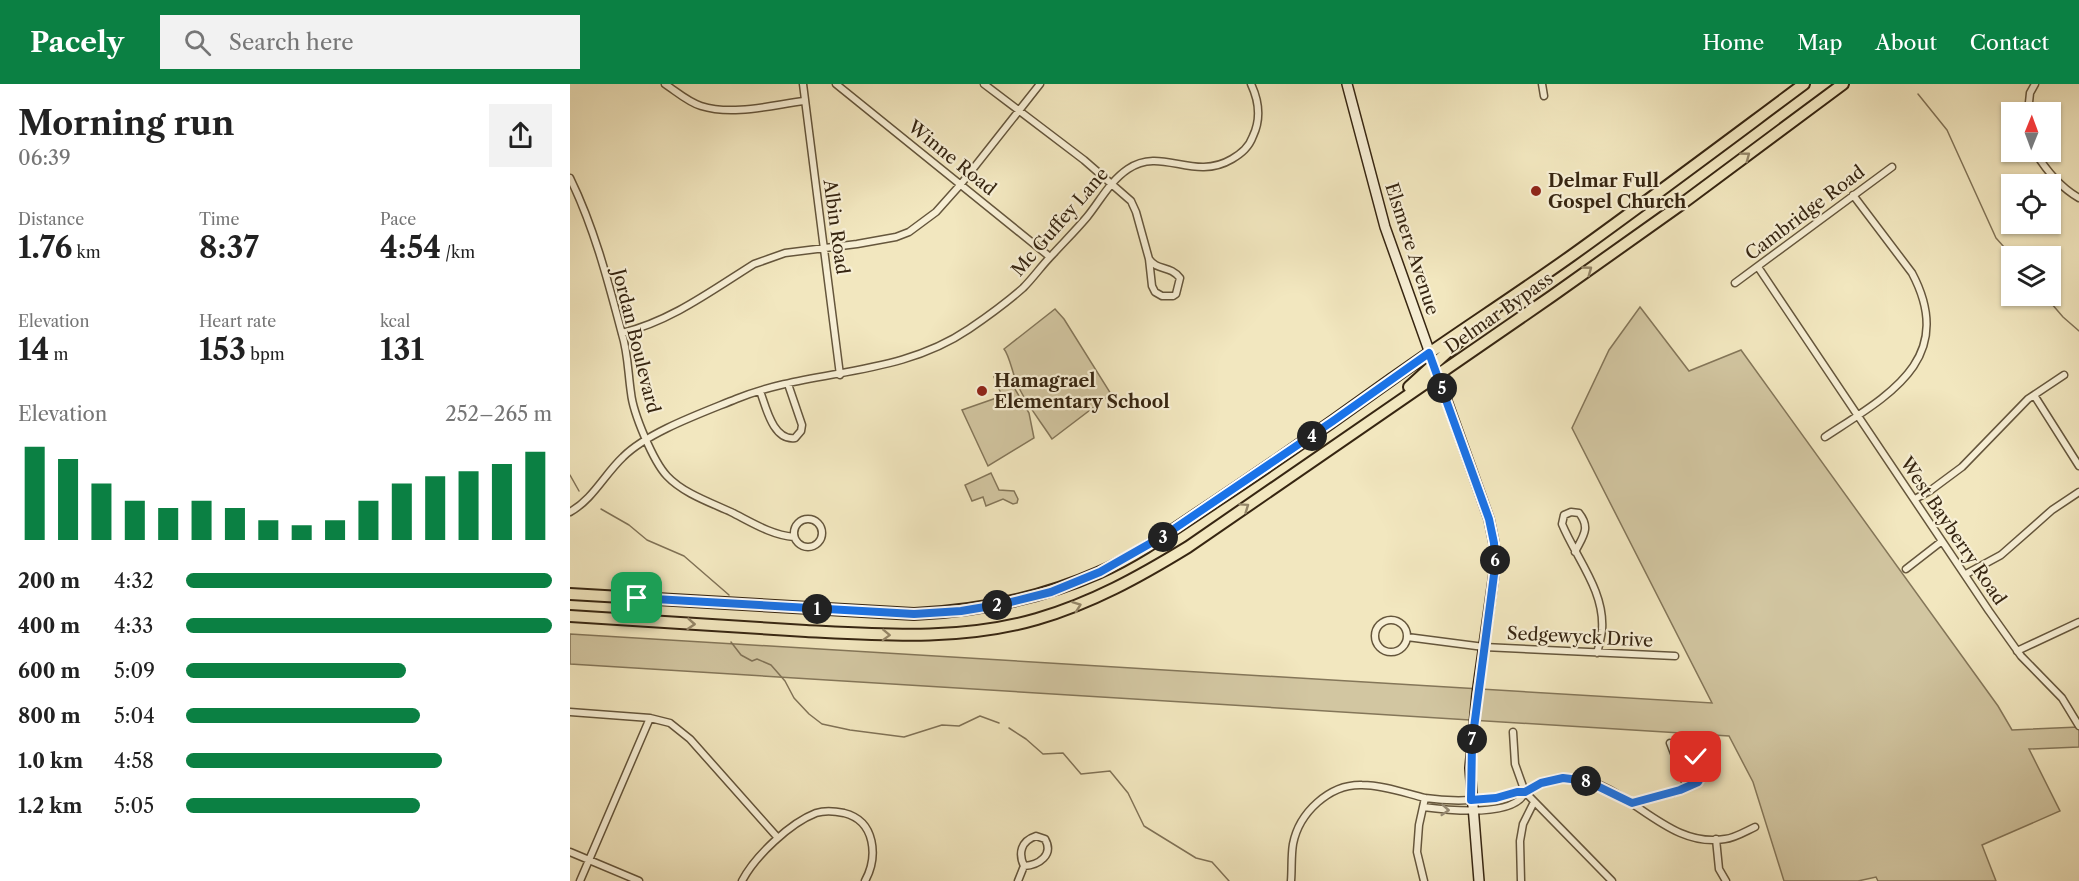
<!DOCTYPE html>
<meta charset="utf-8">
<style>
body{margin:0;font-family:"Libre Caslon Text",serif;background:#f2f2f2;color:#222;height:100vh;display:flex;flex-direction:column;font-size:22px;white-space:nowrap}
*{box-sizing:border-box;margin:0}
p{font-size:20px;color:#767676}
.icon{flex:none;width:33px;height:33px;fill:none;stroke:currentColor;stroke-width:2;stroke-linecap:round;stroke-linejoin:round}
.map{position:relative;flex:1;overflow:hidden}
.panel{display:flex;flex-direction:column;background:#fff;width:570px}
.panel>*{flex:none}
.needle{width:39px;rotate:1deg}
.fabs{position:absolute;left:1431px;top:18px;display:grid;gap:12px}
.fabs a{display:grid;place-items:center;width:60px;height:60px;border-radius:0px;background:#fff;box-shadow:0 2px 4px #0004;font-size:30px}
.pin{position:absolute;display:grid;place-items:center;width:51px;height:51px;color:#fff;margin:-26px;border-radius:12px;box-shadow:0 3px 9px #0006}
.km{position:absolute;width:30px;height:30px;margin:-15px;border-radius:50%;background:#222;color:#fff;font-size:16px;line-height:30px;text-align:center}
.round{display:grid;place-items:center;flex:none;width:63px;height:63px;border-radius:0px;background:#f2f2f2}
.headline{display:flex;align-items:center;justify-content:space-between;height:102px;padding:0 18px}
h1{font-size:33px;font-weight:800;line-height:45px}
.metrics{display:grid;grid-template-columns:repeat(3,1fr);gap:9px;height:102px;padding:6px 18px}
.metrics div{display:grid;align-content:center}
.metrics b{font-size:30px;font-weight:800}
.metrics small{font-size:16px;font-weight:400}
.metrics p{font-size:16px}
.chart{height:168px;padding:12px 18px}
.chart p{display:flex;justify-content:space-between}
.chart svg{width:100%;height:108px;margin-top:6px;stroke:#0b8043;stroke-width:6}
ul{padding:0 18px;list-style:none;font-size:20px}
li{display:grid;grid-template-columns:96px 72px 1fr;align-items:center;height:45px}
li i{height:15px;border-radius:8px;background:#0b8043}
header{display:flex;align-items:center;gap:36px;box-sizing:border-box;height:84px;padding:0 30px;background:#0b8043;color:#fff}
header strong{font-size:28px}
nav{display:flex;gap:33px;margin-inline-start:auto;font-size:21px}
.search{width:420px;height:54px;background:#f2f2f2;display:flex;align-items:center;gap:15px;box-sizing:border-box;padding:0 21px;border-radius:0px;color:#767676;font-size:22px}
main{display:flex;flex:1;min-height:0}
.map>svg:first-child{display:block}
</style>
<header>
<strong>Pacely</strong>
<div class="search"><svg class="icon" aria-label="search" viewBox="0 0 24 24"><circle cx="10" cy="10" r="6"/><path d="M15 15l6 6"/></svg>Search here</div>
<nav><a>Home</a><a>Map</a><a>About</a><a>Contact</a></nav>
</header>
<main>
<section class="panel">
<div class="headline"><div><h1>Morning run</h1><p>06:39</p></div><a class="round"><svg class="icon" aria-label="share" viewBox="0 0 24 24"><path d="M12 15V3M7 8l5-5 5 5M5 13v7h14v-7"/></svg></a></div>
<div class="metrics">
<div><p>Distance</p><b>1.76<small> km</small></b></div>
<div><p>Time</p><b>8:37</b></div>
<div><p>Pace</p><b>4:54<small> /km</small></b></div>
</div>
<div class="metrics">
<div><p>Elevation</p><b>14<small> m</small></b></div>
<div><p>Heart rate</p><b>153<small> bpm</small></b></div>
<div><p>kcal</p><b>131</b></div>
</div>
<div class="chart"><p><span>Elevation</span>252–265 m</p>
<svg viewBox="0 0 160 44" preserveAspectRatio="none"><path d="M5 44V6M15 44V11M25 44V21M35 44V28M45 44V31M55 44V28M65 44V31M75 44V36M85 44V38M95 44V36M105 44V28M115 44V21M125 44V18M135 44V16M145 44V13M155 44V8"/></svg>
</div>
<ul>
<li><b>200 m</b>4:32<i style="width:100%"></i></li>
<li><b>400 m</b>4:33<i style="width:100%"></i></li>
<li><b>600 m</b>5:09<i style="width:60%"></i></li>
<li><b>800 m</b>5:04<i style="width:64%"></i></li>
<li><b>1.0 km</b>4:58<i style="width:70%"></i></li>
<li><b>1.2 km</b>5:05<i style="width:64%"></i></li>
</ul>
</section>
<div class="map">
<svg width="1509" height="797" viewBox="0 0 1509 797">
<rect width="100%" height="100%" fill="#f2e7bf"/>
<filter id="stains"><feTurbulence type="fractalNoise" baseFrequency=".00333" numOctaves="4"/><feColorMatrix values="0 0 0 0 .2 0 0 0 0 .09 0 0 0 0 .02 0 0 0 .5 -.17"/></filter>
<radialGradient id="worn" r=".72"><stop offset=".6" stop-color="#630" stop-opacity="0"/><stop offset="1" stop-color="#630" stop-opacity=".3"/></radialGradient>
<path fill="#d2c6a1" stroke="#847659" stroke-width="1.5" d="M1070,223L1119,287L1171,266L1428,622L1442,646L1509,643V663L1459,665L1490,727L1412,761L1426,797H1308L1306,793L1288,797H1214L1183,698L1159,652L0,580V550L1142,619L1002,344L1039,266Z
M485,225L494,235L541,310L482,355C471,338 458,322 449,304C443,293 440,272 434,265Z
M435,288L459,329L464,354L418,382L392,326L432,312L424,293Z
M421,389L429,406L444,407L448,415L447,419L443,420L433,415L416,422L413,413L402,417L395,401Z"/>
<g fill="none" stroke-linecap="round" stroke-linejoin="round">
<path stroke="#807256" stroke-width="1.5" d="M1348,10L1377,46L1426,154L1442,172
M1475,212L1493,233L1509,247
M0,391L9,407
M31,425L59,441L77,456L114,472L159,511
M161,558L171,571L182,577L187,575L201,581L215,597L224,614L239,630L252,640L280,646L334,653L372,641L389,642L410,632L429,639
M439,644L456,655L473,670L493,669L511,690L540,687L558,709L574,742L626,774L642,778L659,797"/>
<g stroke="#65563c" stroke-width="9">
<path id="street" d="M95,0C107,8 118,18 131,22C163,32 202,21 234,17
M233,0L270,291
M266,0L480,173
M414,0L514,76L561,117L566,128L579,175L582,202L585,208L592,212H603L606,210L610,194C600,181 587,187 579,175
M972,0L974,12
M1458,28L1460,9L1465,0
M1465,68C1476,86 1490,103 1509,114
M0,94C24,143 38,197 52,250C58,269 58,289 61,309C63,329 83,377 97,392C113,409 139,418 161,428C181,438 201,451 224,453
M1188,183L1419,527L1451,572L1492,614L1509,642
M1165,199L1322,83
M52,249C101,237 141,207 184,180L215,169L287,160L326,153L339,148L366,128L391,100L470,0
M190,307C196,323 203,357 225,354L231,347L232,341L218,300
M1464,311L1509,382
M1255,353C1317,312 1388,276 1342,189L1283,111
M1345,415L1361,406L1392,383L1458,315L1494,291
M0,428C23,415 34,391 53,373C78,348 132,329 166,315C242,284 327,294 399,245C418,232 436,219 453,204C464,193 472,181 483,170C494,158 506,146 517,133C530,117 540,97 558,85C592,62 623,98 662,75C672,69 679,63 683,52C691,35 689,17 681,0
M224 449a14 14 0 1 1 28 0a14 14 0 1 1-28 0Z
M1005,468C1013,452 1021,444 1009,429L1001,428L994,431L992,440C1006,474 1035,507 1032,546C1031,554 1029,562 1027,569
M1336,485L1372,457
M1396,490L1431,471L1482,426L1509,408
M805 552a16 16 0 1 1 32 0a16 16 0 1 1-32 0Z
M837,553L914,563L1105,572
M1447,567L1509,538
M0,628L80,634L100,639L120,655L208,754
M943,648L945,680L955,708L1042,797
M1106,675L1123,670C1136,684 1135,695 1117,703
M855,714C889,719 922,716 954,708C960,707 965,702 971,700C982,695 994,693 1006,694C1061,702 1097,765 1155,755C1165,754 1176,747 1185,743
M1062,719L1103,709L1117,703L1100,659
M853,723C876,726 945,734 955,708
M466,752L475,755C484,771 469,781 454,782C448,769 451,757 466,752Z
M1146,755L1149,785L1156,797
M0,768L69,797
M10,797L80,634
M172,797C185,772 220,739 246,729C255,726 265,727 274,729C306,737 308,773 295,797
M448,797L454,782
M721,797C722,785 721,772 723,760C729,729 759,700 792,701C813,701 835,709 855,714L849,741L847,768L854,797
M951,797L950,757L953,740L964,718"/>
</g>
<g stroke="#362511" stroke-width="12">
<path id="secondary" d="M777,0L815,143L919,435L924,459L925,483L907,610L900,684L909,797"/>
</g>
<g stroke="#362511" stroke-width="14">
<path id="primary" d="M839,303L896,251
M0,510L344,530C407,527 469,515 528,489C569,471 607,443 645,418C705,378 764,337 822,295C881,253 942,214 1001,172C1079,116 1156,58 1234,0
M0,532C79,537 157,542 236,547C313,551 391,557 467,535C522,519 569,493 618,463L982,212L1113,119L1273,0"/>
</g>
<use href="#street" stroke="#f7efd5" stroke-width="6"/>
<use href="#secondary" stroke="#f7efd5" stroke-width="9"/>
<use href="#primary" stroke="#f2e7bf" stroke-width="10"/>
</g>
<defs><path id="oneway-chevron" d="M-2-3.5L2.5 0L-2 3.5" fill="none" stroke-width="1.6" stroke-linecap="round" stroke-linejoin="round" transform="scale(1.5)"/></defs>
<g stroke="#948668">
<use href="#oneway-chevron" transform="translate(1176 72) rotate(-37)"/>
<use href="#oneway-chevron" transform="translate(1018 186) rotate(-36)"/>
<use href="#oneway-chevron" transform="translate(675 423) rotate(-35)"/>
<use href="#oneway-chevron" transform="translate(507 522) rotate(-20)"/>
<use href="#oneway-chevron" transform="translate(121 540) rotate(4)"/>
<use href="#oneway-chevron" transform="translate(316 551) rotate(2)"/>
</g>
<use stroke="#968a73" href="#oneway-chevron" transform="translate(875 726) rotate(4)"/>
<g fill="none" stroke-linecap="round" stroke-linejoin="round">
<g stroke="#fff" stroke-width="12">
<path id="route" d="M67,514L344,530L391,527L433,520L481,508L530,488L595,451L763,337L859,269L919,435L924,459L925,483L902,659L901,716L926,714L947,708H955L971,699L993,694L1017,697L1062,719L1110,706L1128,698L1132,691L1126,673"/>
</g>
<use href="#route" stroke="#1a73e8" stroke-width="8"/>
</g>
<g fill="#8f2418" stroke="#f7efd5" stroke-width="2">
<circle cx="966" cy="107" r="6"/>
<circle cx="412" cy="307" r="6"/>
</g>
<g text-anchor="middle" stroke-width="4.5" stroke-linejoin="round" paint-order="stroke">
<g font-size="18" fill="#362511" stroke="#f7efd5">
<text transform="translate(382 74) rotate(39)" y="6">Winne Road</text>
<text transform="translate(1235 129) rotate(-37)" y="6">Cambridge Road</text>
<text transform="translate(490 138) rotate(-49)" y="6">Mc Guffey Lane</text>
<text transform="translate(266 143) rotate(82)" y="6">Albin Road</text>
<text transform="translate(842 165) rotate(72)" y="6">Elsmere Avenue</text>
<text transform="translate(929 229) rotate(-35)" y="6">Delmar Bypass</text>
<text transform="translate(66 257) rotate(76)" y="6">Jordan Boulevard</text>
<text transform="translate(1383 447) rotate(56)" y="6">West Bayberry Road</text>
<text transform="translate(1010 553) rotate(3)" y="6">Sedgewyck Drive</text>
</g>
<g font-size="18" font-weight="bold" fill="#362511" stroke="#f7efd5" text-anchor="start">
<text x="978" y="103">Delmar Full<tspan x="978" dy="21">Gospel Church</tspan></text>
<text x="424" y="303">Hamagrael<tspan x="424" dy="21">Elementary School</tspan></text>
</g>
</g>
<rect width="100%" height="100%" filter="url(#stains)"/>
<rect width="100%" height="100%" fill="url(#worn)"/>
</svg>
<div class="fabs">
<a><svg class="needle" viewBox="-14 -14 28 28"><path d="M0-13l5 13h-10z" fill="#e53935"/><path d="M0 13l5-13h-10z" fill="#767676"/></svg></a>
<a><svg class="icon" aria-label="locate" viewBox="0 0 24 24"><circle cx="12" cy="12" r="6"/><path d="M12 2v4M12 18v4M2 12h4M18 12h4"/></svg></a>
<a><svg class="icon" aria-label="layers" viewBox="0 0 24 24"><path d="M12 4l9 5-9 5-9-5zM3 14l9 5 9-5"/></svg></a>
</div>
<div class="pin" style="left:67px;top:514px;background:#1e9e55"><svg class="icon" aria-label="arrive" viewBox="0 0 24 24"><path d="M6 21V4h12l-3 4 3 4H6"/></svg></div>
<div class="pin" style="left:1126px;top:673px;background:#d93025"><svg class="icon" aria-label="check" viewBox="0 0 24 24"><path d="M5 12l5 5 9-10"/></svg></div>
<b class="km" style="left:247px;top:525px">1</b>
<b class="km" style="left:427px;top:521px">2</b>
<b class="km" style="left:593px;top:453px">3</b>
<b class="km" style="left:742px;top:352px">4</b>
<b class="km" style="left:872px;top:304px">5</b>
<b class="km" style="left:925px;top:476px">6</b>
<b class="km" style="left:902px;top:655px">7</b>
<b class="km" style="left:1016px;top:697px">8</b>
</div>
</main>
